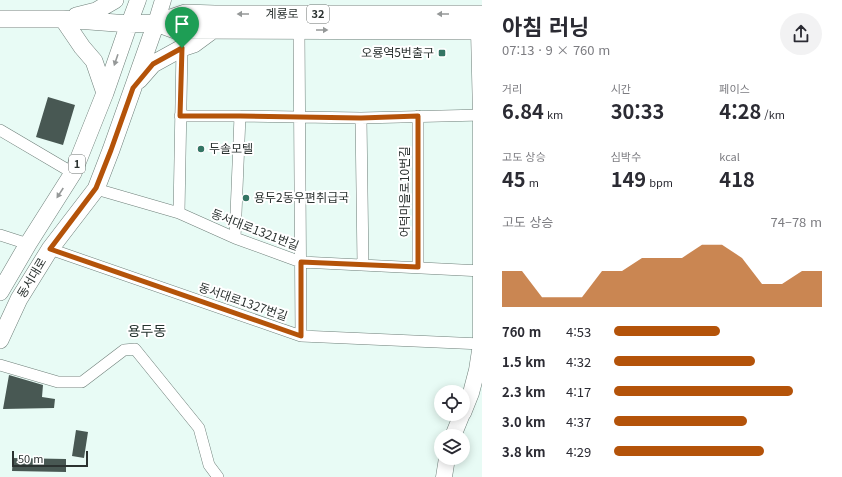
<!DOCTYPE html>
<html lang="ko">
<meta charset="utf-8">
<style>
body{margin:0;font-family:Georgia,"Noto Sans KR",serif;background:#f2f2f3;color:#2b2b33;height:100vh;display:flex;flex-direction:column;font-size:15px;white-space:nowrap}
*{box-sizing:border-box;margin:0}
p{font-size:13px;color:#7c7c81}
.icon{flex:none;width:22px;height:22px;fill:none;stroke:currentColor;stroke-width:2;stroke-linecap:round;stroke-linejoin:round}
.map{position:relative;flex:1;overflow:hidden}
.side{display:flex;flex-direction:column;background:#fff;width:360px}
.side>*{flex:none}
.tools{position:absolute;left:434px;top:385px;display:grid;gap:8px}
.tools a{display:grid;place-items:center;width:36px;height:36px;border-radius:50%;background:#fff;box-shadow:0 2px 10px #0003;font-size:20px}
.scale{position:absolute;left:12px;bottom:10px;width:76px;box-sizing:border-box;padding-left:4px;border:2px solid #2b3230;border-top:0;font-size:11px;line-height:14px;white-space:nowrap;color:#2b3230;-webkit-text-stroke:3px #fff;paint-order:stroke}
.pin{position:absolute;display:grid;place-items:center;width:34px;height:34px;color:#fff;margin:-41px -17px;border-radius:50% 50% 50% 0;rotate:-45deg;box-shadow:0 0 4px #0007}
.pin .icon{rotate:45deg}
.round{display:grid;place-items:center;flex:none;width:42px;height:42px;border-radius:21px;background:#f2f2f3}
.overview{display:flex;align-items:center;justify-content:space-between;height:68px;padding:0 20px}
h1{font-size:22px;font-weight:700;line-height:30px}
.figures{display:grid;grid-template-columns:repeat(3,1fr);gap:6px;height:68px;padding:4px 20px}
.figures div{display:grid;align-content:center}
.figures b{font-size:20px;font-weight:700}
.figures small{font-size:11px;font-weight:400}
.figures p{font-size:11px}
.chart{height:112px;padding:8px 20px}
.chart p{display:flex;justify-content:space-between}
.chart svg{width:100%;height:72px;margin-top:4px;fill:#b45309;opacity:.7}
ul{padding:0 20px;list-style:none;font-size:13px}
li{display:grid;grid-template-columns:64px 48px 1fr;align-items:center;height:30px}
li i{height:10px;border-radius:5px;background:#b45309}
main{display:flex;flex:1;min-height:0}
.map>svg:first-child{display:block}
</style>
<main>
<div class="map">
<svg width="482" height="477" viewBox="0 0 482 477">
<rect width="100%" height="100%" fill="#e8fbf5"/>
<path fill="#485853" d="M48,97L75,105L63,145L36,137Z
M9,375L43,385L42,397L55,399L54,408L3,409Z
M76,430L88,432L84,458L72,456Z
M13,458L66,459V472L12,471Z"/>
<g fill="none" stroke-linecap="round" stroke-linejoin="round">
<g stroke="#6e7f79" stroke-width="12">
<path id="street" d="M299,30L301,336
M180,116H240L361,118L482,115
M361,118L363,265
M0,130L73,173
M96,189L179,213L235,238L301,262L482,271
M179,213L182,48
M0,235L28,244
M235,238L240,116
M50,249L301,336L482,344
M418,267V116
M0,365L58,382H82L124,350L135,349L199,428L209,465L218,477"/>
</g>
<g stroke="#6e7f79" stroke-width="17">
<path id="secondary" d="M156,23L163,0
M129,24L138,0
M463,413L471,393L477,370L481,344V115L479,31
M453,436L462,414
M444,477L447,458"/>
</g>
<g stroke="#6e7f79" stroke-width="18">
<path id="primary" d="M76,16L96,11L115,0
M0,19H63L129,24L156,23L175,30L482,31
M63,19L82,47L94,61L105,93
M156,23L185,13L215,14H482
M139,80L153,64L182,48L194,44L213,30
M0,292L28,244L73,173L105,93L129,24
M0,340L19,299L50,249L96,189L111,150L156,23"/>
</g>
<use href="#street" stroke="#fff" stroke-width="11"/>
<use href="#secondary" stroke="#fff" stroke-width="16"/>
<use href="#primary" stroke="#fff" stroke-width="17"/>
</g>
<defs><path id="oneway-solid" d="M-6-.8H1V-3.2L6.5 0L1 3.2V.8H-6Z"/></defs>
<g fill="#959898">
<use href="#oneway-solid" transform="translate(243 14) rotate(180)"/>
<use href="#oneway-solid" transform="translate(443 14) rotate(180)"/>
<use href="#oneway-solid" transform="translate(322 30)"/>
<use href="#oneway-solid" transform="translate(116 60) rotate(109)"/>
<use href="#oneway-solid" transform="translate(60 193) rotate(123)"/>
</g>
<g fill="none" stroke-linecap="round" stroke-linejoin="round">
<g stroke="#fff" stroke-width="8">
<path id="route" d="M182,48L180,116H240L361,118L418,116V267L301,262V336L50,249L96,188L111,150L133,88L153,64Z"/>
</g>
<use href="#route" stroke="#b45309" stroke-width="5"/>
</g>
<g fill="#347564" stroke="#fff" stroke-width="1.5">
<rect x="438" y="49" width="8" height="8" rx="2"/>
<circle cx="201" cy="149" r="4"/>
<circle cx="246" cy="198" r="4"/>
</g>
<g text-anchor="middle" stroke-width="4" stroke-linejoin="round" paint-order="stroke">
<g fill="#fff" stroke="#6b706e" stroke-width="1">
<rect x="307" y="5" width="22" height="18" rx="3"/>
<rect x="69" y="155" width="16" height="18" rx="3"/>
</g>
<g font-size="11" font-weight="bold" fill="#2b3230">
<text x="318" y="18">32</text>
<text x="77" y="168">1</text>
</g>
<g font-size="12" fill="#2b3230" stroke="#fff">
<text x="282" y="18">계룡로</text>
<text transform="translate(405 192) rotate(-90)" y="4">어덕마을로10번길</text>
<text transform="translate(255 230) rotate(21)" y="4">동서대로1321번길</text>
<text transform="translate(32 278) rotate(-59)" y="4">동서대로</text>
<text transform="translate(243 302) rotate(19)" y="4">동서대로1327번길</text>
</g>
<g font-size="12" fill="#2b3230" stroke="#fff" text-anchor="start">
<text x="434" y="57" text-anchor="end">오룡역5번출구</text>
<text x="209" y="153">두솔모텔</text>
<text x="254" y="202">용두2동우편취급국</text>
</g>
<g font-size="14" fill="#24332e" stroke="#fff">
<text x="147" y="336">용두동</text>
</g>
</g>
</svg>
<div class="tools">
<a><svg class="icon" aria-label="locate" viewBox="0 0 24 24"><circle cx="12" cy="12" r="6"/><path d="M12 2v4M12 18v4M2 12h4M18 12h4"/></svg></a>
<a><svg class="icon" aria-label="layers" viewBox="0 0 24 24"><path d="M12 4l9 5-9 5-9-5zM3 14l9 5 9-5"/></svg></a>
</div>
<div class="scale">50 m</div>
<div class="pin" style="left:182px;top:48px;background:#1e9e55"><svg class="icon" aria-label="arrive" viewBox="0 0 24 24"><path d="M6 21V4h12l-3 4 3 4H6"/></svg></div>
</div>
<section class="side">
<div class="overview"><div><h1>아침 러닝</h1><p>07:13 · 9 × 760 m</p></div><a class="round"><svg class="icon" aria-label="share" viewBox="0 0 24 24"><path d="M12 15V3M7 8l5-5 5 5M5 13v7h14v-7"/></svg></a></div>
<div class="figures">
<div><p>거리</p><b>6.84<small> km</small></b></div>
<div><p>시간</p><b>30:33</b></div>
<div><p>페이스</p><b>4:28<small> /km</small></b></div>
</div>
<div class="figures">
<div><p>고도 상승</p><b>45<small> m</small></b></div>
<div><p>심박수</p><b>149<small> bpm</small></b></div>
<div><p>kcal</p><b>418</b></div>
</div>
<div class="chart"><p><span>고도 상승</span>74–78 m</p>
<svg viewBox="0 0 160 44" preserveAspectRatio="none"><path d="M0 44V22L10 22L20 38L30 38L40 38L50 22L60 22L70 14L80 14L90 14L100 6L110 6L120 14L130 30L140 30L150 22L160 22V44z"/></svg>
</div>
<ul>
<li><b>760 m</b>4:53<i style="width:51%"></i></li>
<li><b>1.5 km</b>4:32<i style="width:68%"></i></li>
<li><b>2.3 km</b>4:17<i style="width:86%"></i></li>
<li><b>3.0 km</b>4:37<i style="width:64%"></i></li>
<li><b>3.8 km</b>4:29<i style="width:72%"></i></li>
</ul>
</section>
</main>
